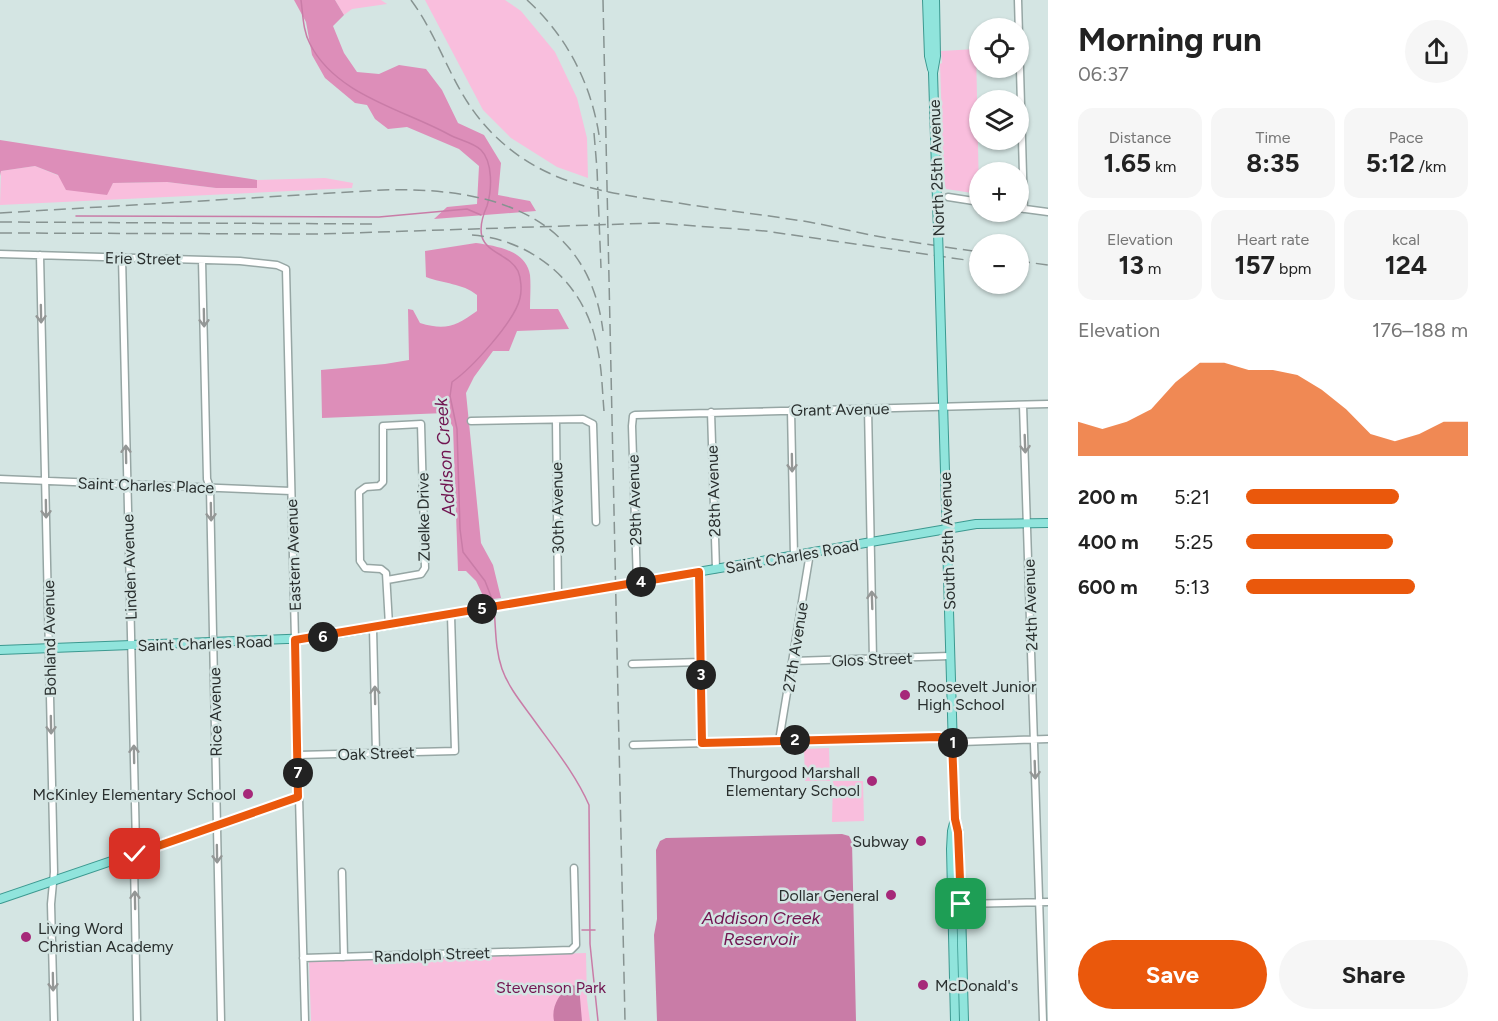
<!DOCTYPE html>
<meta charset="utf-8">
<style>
body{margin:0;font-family:Figtree,sans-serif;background:#f6f6f6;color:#222;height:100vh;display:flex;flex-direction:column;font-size:22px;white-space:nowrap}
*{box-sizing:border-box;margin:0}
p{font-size:20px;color:#767676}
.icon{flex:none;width:33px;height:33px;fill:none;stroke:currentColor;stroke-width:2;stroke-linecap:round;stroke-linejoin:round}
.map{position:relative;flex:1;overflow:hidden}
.drawer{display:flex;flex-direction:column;background:#fff;width:450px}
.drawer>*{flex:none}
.controls{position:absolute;left:969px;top:18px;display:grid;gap:12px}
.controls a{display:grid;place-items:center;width:60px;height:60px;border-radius:50%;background:#fff;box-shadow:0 2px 4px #0004;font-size:30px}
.pin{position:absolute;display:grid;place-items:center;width:51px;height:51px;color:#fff;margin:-26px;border-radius:12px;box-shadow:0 3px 9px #0006}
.km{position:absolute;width:30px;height:30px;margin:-15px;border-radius:50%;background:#222;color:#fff;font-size:16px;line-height:30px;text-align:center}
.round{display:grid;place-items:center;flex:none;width:63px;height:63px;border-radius:32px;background:#f6f6f6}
.headline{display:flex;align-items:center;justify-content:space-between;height:102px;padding:0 30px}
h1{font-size:33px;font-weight:700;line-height:45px}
.metrics{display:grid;grid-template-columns:repeat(3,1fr);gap:9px;height:102px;padding:6px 30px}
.metrics div{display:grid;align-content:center;border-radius:15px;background:#f6f6f6;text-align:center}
.metrics b{font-size:26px;font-weight:700}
.metrics small{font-size:16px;font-weight:400}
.metrics p{font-size:16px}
.chart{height:168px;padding:12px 30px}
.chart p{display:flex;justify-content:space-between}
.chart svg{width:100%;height:108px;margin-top:6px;fill:#ea580c;opacity:.7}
.button{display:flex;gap:12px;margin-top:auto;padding:12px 30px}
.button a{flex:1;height:69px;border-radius:36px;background:#ea580c;color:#fff;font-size:24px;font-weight:700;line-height:69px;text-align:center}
.button a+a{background:#f6f6f6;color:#222}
ul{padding:0 30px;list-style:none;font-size:20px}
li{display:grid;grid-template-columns:96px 72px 1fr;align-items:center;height:45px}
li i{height:15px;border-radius:8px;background:#ea580c}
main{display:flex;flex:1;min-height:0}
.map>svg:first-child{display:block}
</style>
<main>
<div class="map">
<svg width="1048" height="1021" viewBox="0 0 1048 1021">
<rect width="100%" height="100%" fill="#d4e5e3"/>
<path fill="#f9bedd" d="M335,0H381L387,4L352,9L344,15Z
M425,0H505L521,11L555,52L577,98L587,138L588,178L557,167L511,138L483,110Z
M976,49L979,194L946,189L944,182L940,64L942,63L941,51Z
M35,166L106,195L113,183L167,182L216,188H256L257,180L325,178L353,183L352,188L0,205L1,171Z
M829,748L830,781H805L804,749Z
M833,781H863L864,821L832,822Z
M586,953L587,1000L590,1021H311L309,961Z"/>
<path fill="#dd8eb9" d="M294,0H335L344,15L333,26L344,53L357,72L379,74L399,65L426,69L442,90L458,123L484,135L501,163L498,195L530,201L536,211L434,219L447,207L477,204L479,166L459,149L407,127L388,129L375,119L367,105L355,103L325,78L312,55L306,22Z
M0,140L257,180V188H216L167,182L113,183L107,195L66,190L58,175L35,166L1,171L0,176Z
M476,243C496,246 526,250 530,275C531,286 530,298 530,309H558L569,329L517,331L509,351H493L474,377L466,393L481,543L493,565L501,598L485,600L476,581L466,571H458L453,427L445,413L322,418L321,370L385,364L409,360L408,309L413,310L420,323C446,331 456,326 477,311V295C462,283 444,284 426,277L425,251Z"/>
<path fill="#c97ca7" d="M842,834L849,836L852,842L856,1021H657L654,935L657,919L656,850L660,841L666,838Z
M570,985L579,986L582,1021H554C551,1007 559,994 570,985Z"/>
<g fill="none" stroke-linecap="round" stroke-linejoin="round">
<path stroke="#c97ca7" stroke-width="1.5" d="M301,0C303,15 303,31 310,44C336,95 402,109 448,134C458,140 473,142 481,150C493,162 492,190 487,206C483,215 479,226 482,237C487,253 510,255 518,271C521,278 522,290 520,298C515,321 472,368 452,382L450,396L457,429L460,529L463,552L485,581L494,604
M76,216L379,217L467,209L481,215
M494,609C496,629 495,649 502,669C508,686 520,701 531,716C551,744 575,773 589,805L590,944L598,1021
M582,930H595"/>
<g stroke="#96a6a4" stroke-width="9">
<path id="minor" d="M1018,0L1024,209
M948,197L980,202
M1018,208L1048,212
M0,254L240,261L277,265L286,269L295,640
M40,255L54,872L51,904L54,1021
M122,257L136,845L134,863L137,1021
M202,260L207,479L210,488L221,1021
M1023,405L1043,1021
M868,408L873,659
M791,410L794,556
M711,412L716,569
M556,420L558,596
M471,421L583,419L593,424L596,522
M0,479L291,491
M699,572L702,743
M387,580L421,574L425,568L421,424L383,426V482L379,486L366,487L359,492L360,561L365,568L381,569L386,573L389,625
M637,583L632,426L633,416L635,415L1048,404
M373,628L376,753
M793,661L950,656
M632,664L701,662
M779,741L810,553
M633,745L939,737L961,742L1048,739
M298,755L455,751L451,615
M299,797L305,1021
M342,872L344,957
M959,904L1048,902
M303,958L571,950L576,945L574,868"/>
</g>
<g stroke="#3c9990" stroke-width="10">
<path id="major" d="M927,0L929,56L932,69
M934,106L933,73L936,56L935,0
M939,263L955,819L952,831L951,849L955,1021
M0,650L313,638L976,524L1048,523
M955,821L959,832L964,1021
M0,899L299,797L295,640"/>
</g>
<use href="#minor" stroke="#fff" stroke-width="6"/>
<use href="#major" stroke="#90e4dc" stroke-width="8"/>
<path stroke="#879391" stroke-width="1.5" stroke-dasharray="12 6" stroke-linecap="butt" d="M411,0C444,45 452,94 494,135C547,187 609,193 678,203C722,210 765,215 809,222C831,226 854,232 876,236C910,242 945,247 980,252
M527,0C568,37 593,87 600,142
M603,0L625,1021
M594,133L597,169L601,268
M0,213L383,190C486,187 588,211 603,331
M0,222L378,224
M0,233L320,234L655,223L765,231L980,262
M472,235C533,240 583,282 596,342C602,365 602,388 604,411
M1018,261L1048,265"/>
<g stroke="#3c9990" stroke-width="10" stroke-linecap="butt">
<path id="major-bridge" d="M934,106L939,263"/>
</g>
<use href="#major-bridge" stroke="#90e4dc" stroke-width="8"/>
</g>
<defs><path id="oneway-shaft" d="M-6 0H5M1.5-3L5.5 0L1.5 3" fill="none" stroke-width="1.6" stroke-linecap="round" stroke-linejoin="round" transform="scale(1.5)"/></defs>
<g stroke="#949796">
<use href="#oneway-shaft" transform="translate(41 314) rotate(89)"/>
<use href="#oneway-shaft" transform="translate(204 318) rotate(89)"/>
<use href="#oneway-shaft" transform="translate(1025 444) rotate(88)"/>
<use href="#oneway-shaft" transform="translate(126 454) rotate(-91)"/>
<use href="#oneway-shaft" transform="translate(792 463) rotate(89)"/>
<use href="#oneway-shaft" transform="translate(46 509) rotate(89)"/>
<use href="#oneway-shaft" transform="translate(211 512) rotate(89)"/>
<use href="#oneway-shaft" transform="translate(872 600) rotate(-92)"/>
<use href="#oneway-shaft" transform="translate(375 695) rotate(-91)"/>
<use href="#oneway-shaft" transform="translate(51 725) rotate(89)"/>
<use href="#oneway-shaft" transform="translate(134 754) rotate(-91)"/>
<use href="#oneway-shaft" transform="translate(1035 770) rotate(88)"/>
<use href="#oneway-shaft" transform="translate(217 854) rotate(89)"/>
<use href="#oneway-shaft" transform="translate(135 900) rotate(-91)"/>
<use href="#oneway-shaft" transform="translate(53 982) rotate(89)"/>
</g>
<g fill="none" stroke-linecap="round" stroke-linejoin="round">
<g stroke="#fff" stroke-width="12">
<path id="route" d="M135,854L298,797L295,640L699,572L702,743L939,737L952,740L955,819L958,832L961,904"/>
</g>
<use href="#route" stroke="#ea580c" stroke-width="8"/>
</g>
<g fill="#a62879" stroke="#d4e5e3" stroke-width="2">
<circle cx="905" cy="695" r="6"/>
<circle cx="872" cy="781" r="6"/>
<circle cx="248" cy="794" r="6"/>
<circle cx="921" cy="841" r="6"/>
<circle cx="891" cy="895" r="6"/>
<circle cx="26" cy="937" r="6"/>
<circle cx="923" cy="985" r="6"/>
</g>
<g text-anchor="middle" stroke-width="5" stroke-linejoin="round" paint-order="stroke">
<g font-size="16" fill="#292f2e" stroke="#d4e5e3">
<text transform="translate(936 168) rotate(-92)" y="6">North 25th Avenue</text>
<text transform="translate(143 258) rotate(1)" y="6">Erie Street</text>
<text transform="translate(840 409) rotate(-1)" y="6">Grant Avenue</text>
<text transform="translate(146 485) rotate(2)" y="6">Saint Charles Place</text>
<text transform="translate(713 491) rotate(-92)" y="6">28th Avenue</text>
<text transform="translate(634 500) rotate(-92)" y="6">29th Avenue</text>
<text transform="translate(557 508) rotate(-91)" y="6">30th Avenue</text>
<text transform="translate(423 517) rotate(-91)" y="6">Zuelke Drive</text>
<text transform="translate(947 541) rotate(-92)" y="6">South 25th Avenue</text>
<text transform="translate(293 555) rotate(-92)" y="6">Eastern Avenue</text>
<text transform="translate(792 556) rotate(-10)" y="6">Saint Charles Road</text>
<text transform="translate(129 567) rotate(-92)" y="6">Linden Avenue</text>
<text transform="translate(1030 605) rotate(-92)" y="6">24th Avenue</text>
<text transform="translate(49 638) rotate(-91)" y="6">Bohland Avenue</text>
<text transform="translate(205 643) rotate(-2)" y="6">Saint Charles Road</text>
<text transform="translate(795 647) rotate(-81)" y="6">27th Avenue</text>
<text transform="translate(872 659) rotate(-2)" y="6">Glos Street</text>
<text transform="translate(215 712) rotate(-91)" y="6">Rice Avenue</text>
<text transform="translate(376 753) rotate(-2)" y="6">Oak Street</text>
<text transform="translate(432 954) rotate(-2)" y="6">Randolph Street</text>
</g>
<g font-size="16" fill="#292f2e" stroke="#d4e5e3" text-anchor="end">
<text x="917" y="692" text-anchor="start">Roosevelt Junior<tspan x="917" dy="18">High School</tspan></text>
<text x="860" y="778">Thurgood Marshall<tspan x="860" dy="18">Elementary School</tspan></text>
<text x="236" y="800">McKinley Elementary School</text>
<text x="909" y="847">Subway</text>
<text x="879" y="901">Dollar General</text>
<text x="38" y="934" text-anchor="start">Living Word<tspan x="38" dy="18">Christian Academy</tspan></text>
<text x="935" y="991" text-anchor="start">McDonald's</text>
</g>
<g font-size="16" fill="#711551" stroke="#d4e5e3">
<text x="551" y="993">Stevenson Park</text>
</g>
<g font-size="18" font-style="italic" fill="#711551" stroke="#d4e5e3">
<text transform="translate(445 457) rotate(-94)" y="6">Addison Creek</text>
<text x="761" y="924">Addison Creek<tspan x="761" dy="21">Reservoir</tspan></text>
</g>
</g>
</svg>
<div class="controls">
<a><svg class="icon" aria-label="locate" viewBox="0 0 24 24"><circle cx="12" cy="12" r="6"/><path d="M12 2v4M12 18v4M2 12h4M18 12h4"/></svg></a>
<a><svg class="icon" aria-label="layers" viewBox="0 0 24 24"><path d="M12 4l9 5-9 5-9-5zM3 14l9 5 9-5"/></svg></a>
<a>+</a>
<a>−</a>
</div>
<div class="pin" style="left:961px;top:904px;background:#1e9e55"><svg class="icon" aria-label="arrive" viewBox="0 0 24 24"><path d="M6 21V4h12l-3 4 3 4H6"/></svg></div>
<div class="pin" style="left:135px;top:854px;background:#d93025"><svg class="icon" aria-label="check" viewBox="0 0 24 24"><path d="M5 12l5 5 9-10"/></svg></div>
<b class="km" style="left:953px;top:743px">1</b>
<b class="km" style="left:795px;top:740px">2</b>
<b class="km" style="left:701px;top:675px">3</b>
<b class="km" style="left:641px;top:582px">4</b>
<b class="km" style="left:482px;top:609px">5</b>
<b class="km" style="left:323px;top:637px">6</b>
<b class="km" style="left:298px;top:773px">7</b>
</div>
<section class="drawer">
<div class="headline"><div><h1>Morning run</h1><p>06:37</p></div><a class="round"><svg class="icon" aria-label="share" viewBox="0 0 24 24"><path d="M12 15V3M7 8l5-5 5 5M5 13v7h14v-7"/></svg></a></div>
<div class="metrics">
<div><p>Distance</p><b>1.65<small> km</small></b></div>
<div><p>Time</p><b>8:35</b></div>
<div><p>Pace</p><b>5:12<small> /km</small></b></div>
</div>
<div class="metrics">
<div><p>Elevation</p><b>13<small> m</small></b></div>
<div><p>Heart rate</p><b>157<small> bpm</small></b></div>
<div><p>kcal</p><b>124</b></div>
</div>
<div class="chart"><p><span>Elevation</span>176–188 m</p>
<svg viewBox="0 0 160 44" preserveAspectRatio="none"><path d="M0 44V30L10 33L20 30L30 25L40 14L50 6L60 6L70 9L80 9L90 11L100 17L110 25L120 35L130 38L140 35L150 30L160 30V44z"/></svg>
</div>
<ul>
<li><b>200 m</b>5:21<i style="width:69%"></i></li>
<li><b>400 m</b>5:25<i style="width:66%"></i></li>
<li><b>600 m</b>5:13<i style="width:76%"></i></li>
</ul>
<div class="button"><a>Save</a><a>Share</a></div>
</section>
</main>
